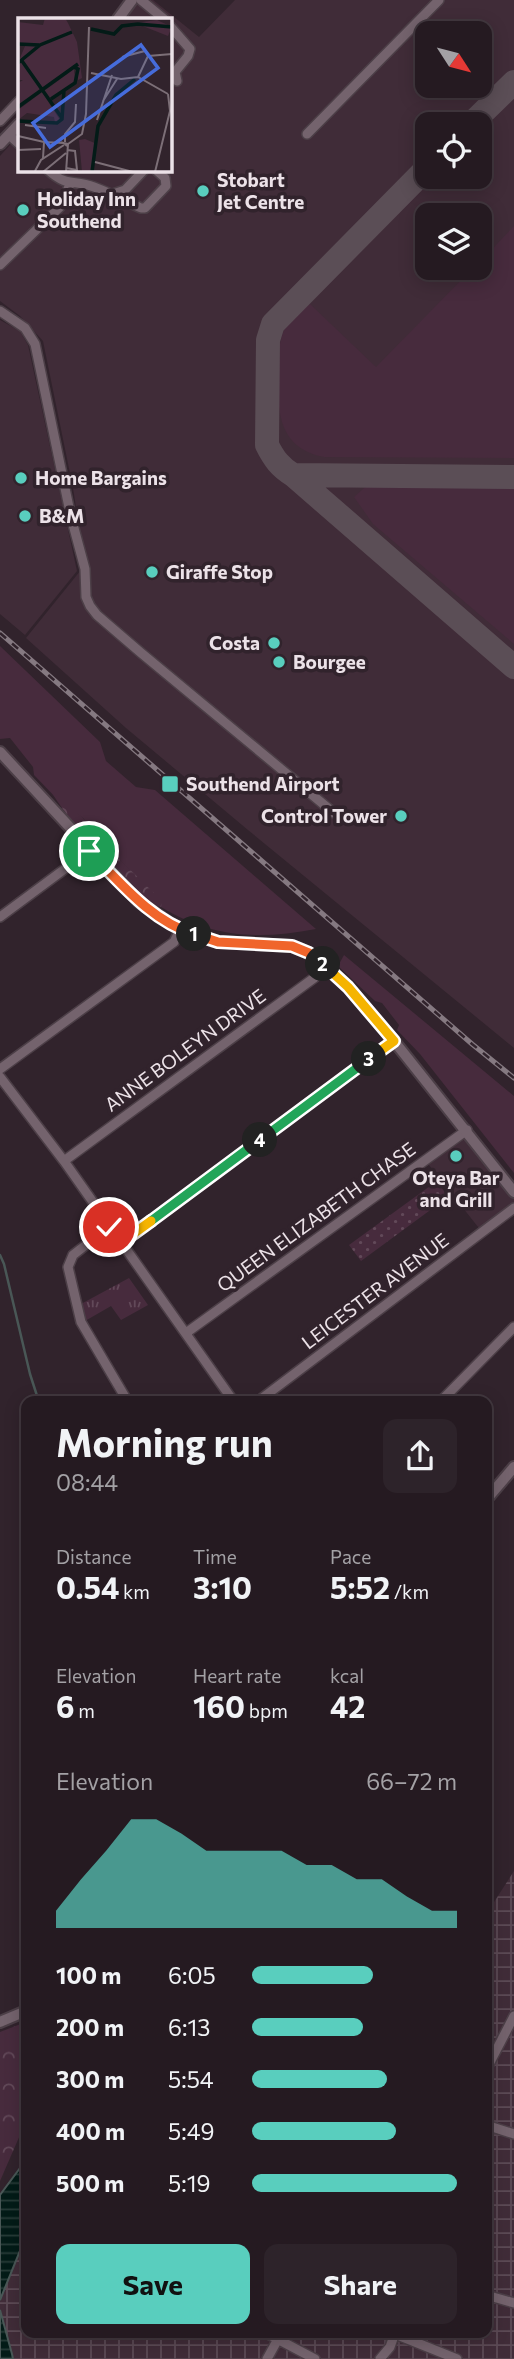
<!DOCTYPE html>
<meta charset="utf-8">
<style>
body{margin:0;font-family:Commissioner,sans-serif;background:#2d232a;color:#f1f3f6;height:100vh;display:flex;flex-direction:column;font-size:26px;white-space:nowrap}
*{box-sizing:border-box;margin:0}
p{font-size:23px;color:#a3a1a5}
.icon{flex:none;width:38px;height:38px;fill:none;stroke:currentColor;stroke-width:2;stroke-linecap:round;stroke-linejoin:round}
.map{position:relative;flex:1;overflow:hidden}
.sheet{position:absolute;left:21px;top:1396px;width:471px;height:942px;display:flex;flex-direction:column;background:#251a21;border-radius:14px;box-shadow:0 4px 18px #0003,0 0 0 2px #42383f}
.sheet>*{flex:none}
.needle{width:46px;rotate:126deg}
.buttons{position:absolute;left:415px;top:21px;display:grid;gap:14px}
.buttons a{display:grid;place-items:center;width:77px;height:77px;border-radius:14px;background:#251a21;box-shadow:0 4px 18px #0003,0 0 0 2px #42383f;font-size:35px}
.pin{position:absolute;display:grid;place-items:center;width:60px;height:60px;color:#fff;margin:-30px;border:4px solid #fff;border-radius:50%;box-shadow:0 2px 7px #0007}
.km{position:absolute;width:35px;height:35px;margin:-18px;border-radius:50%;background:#222;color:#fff;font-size:19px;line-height:35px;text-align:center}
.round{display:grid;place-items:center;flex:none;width:74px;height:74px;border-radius:14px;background:#2d232a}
.head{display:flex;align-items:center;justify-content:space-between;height:119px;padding:0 35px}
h1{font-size:38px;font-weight:700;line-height:52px}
.stats{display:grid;grid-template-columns:repeat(3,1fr);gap:10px;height:119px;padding:7px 35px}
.stats div{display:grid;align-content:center}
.stats b{font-size:30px;font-weight:700}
.stats small{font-size:19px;font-weight:400}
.stats p{font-size:19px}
.chart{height:196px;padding:14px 35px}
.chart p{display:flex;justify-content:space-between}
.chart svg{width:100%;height:126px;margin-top:7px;fill:#59cebe;opacity:.7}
.cta{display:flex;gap:14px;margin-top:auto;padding:14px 35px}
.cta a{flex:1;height:80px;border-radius:14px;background:#59cebe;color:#111;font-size:28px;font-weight:700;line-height:80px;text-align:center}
.cta a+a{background:#2d232a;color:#f1f3f6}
ul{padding:0 35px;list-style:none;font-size:23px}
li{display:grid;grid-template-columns:112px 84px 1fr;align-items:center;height:52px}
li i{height:18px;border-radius:9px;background:#59cebe}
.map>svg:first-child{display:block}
</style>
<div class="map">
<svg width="514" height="2359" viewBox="0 0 514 2359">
<defs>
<pattern id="industrial-grid" width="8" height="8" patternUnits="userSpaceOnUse" patternTransform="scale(1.75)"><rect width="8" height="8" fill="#402c38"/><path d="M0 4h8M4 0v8" fill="none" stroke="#5c4a55"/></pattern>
<pattern id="forest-crowns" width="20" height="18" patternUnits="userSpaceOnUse" patternTransform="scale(1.75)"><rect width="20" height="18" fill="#472b3d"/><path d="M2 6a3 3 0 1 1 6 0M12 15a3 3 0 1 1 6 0" fill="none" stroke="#624959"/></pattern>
<pattern id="park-tufts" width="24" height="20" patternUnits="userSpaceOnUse" patternTransform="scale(1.75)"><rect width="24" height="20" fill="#472b3d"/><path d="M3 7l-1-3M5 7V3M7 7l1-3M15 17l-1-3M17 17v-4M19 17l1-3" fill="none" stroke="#624959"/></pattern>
<pattern id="garden-dots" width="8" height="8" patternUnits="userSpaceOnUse" patternTransform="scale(1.75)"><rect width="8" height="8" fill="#472b3d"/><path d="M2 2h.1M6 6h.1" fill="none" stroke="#624959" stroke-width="1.8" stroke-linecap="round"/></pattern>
<pattern id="water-rules" width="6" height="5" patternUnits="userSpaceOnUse" patternTransform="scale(1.75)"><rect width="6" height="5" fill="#031b17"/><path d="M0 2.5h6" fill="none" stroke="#283c39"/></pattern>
</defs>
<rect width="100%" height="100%" fill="#31232c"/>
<path fill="#402c38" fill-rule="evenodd" d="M139,0H153L199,37L235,0H514V1048L248,830L126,728L26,638L85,565L73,488L43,341L20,316L0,301V156L19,135V170H170V19H127ZM427,33H480V86H427ZM427,124H480V177H427ZM427,215H480V268H427Z
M0,320L20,331L28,345L77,571L25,635L0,614Z
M467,1130L514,1192V1208L482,1232L425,1160Z"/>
<path fill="url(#industrial-grid)" d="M514,1871V2359H11L0,2311V2300L26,2236V2333H486L487,1913Z"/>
<path fill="#472b3d" d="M514,226V458L324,457C266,446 279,388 280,344C284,325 292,311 310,304L376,367L473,268H480V262Z
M371,482L514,483V644L373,524L354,497Z
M0,646L100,742L106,761L136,787L155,790L316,929C259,940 212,938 161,907V901L100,840L83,818L58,800L34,775L33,767L10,738L0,739Z
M344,955L514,1096V1173L420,1054L397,1030L399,1025L382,1003L375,1001L338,966Z"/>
<path fill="url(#forest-crowns)" d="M52,793L82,817L100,840L162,901L161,907L152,905C116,869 79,836 52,793Z
M26,2022V2133L20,2135L0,2181V2032Z"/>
<path fill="url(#park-tufts)" d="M129,1278L148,1305L121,1320L111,1306L85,1321L81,1304Z"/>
<path fill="url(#garden-dots)" d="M437,1181L448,1197L361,1261L349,1245Z"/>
<path fill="url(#water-rules)" stroke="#495756" stroke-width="2" d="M26,2160V2236L0,2300V2195Z
M0,2310L12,2354L13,2359H0Z"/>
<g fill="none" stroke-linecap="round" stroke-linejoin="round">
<path stroke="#495756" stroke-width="2.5" d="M0,1255L4,1264L30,1374L39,1402"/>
<path stroke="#5b4e56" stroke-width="24" d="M471,124L514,82
M427,168L273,324L268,340L267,445C274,459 280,467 293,475L514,667
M293,475L514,477"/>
<g stroke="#4c3f47" stroke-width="12">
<path id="minor" d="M141,0L164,19
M170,26L190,49L188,56L175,72L177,81
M0,121L19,101
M307,134L439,0
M9,135L19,144
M48,170C68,188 73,179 94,187C110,193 126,201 141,208H145L166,186L165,178L156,170
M113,194L125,190L144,170
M0,265L61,206L70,184
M0,311L25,328L35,344L71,517L85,569L86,597L90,606L97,615L140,652L334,813
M0,917L89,851
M0,1069L174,942L180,930
M0,1077L64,1161L234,1402
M64,1161L314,978L326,966
M109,1227L73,1255L68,1267L81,1322L128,1402
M122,1242L394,1041
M186,1333L467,1130
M257,1402L514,1208
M440,1402L514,1327
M486,2070L514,2016
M486,2125L514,2134
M486,2295L514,2303
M266,2333L315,2359
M395,2334L457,2359
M267,2359L278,2339
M380,2359L390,2347L395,2333"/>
</g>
<g stroke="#4c3f47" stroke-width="14">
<path id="tertiary" d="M118,19L132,0
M0,144L19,124
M0,752L139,902L180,930L217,942L292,946L309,953L326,966L348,987L394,1041L514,1192
M486,1500L514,1467
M0,2022L26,2011"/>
</g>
<use href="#minor" stroke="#74636d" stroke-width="9"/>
<use href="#tertiary" stroke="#74636d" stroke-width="10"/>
<g stroke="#857981" stroke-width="5">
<path id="rail" d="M0,633L472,1044L514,1078"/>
</g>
<use href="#rail" stroke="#31232c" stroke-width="2.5" stroke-dasharray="8" stroke-linecap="butt"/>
</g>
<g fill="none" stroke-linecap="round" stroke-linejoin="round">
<g stroke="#fff" stroke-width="14">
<path id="split-1" d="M89,851C120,882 151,921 194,934"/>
</g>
<g stroke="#fff" stroke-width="14">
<path id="split-2" d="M194,934L218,942L292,946L309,953L323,964"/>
</g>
<g stroke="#fff" stroke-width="14">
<path id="split-3" d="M323,964L348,987L394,1041L369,1059"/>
</g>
<g stroke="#fff" stroke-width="14">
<path id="split-4" d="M260,1140L369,1059"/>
</g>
<g stroke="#fff" stroke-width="14">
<path id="split-5" d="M151,1221L260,1140"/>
</g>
<g stroke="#fff" stroke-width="14">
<path id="split-6" d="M109,1227L122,1242L151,1221"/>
</g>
<use href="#split-1" stroke="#f0652b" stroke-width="9"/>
<use href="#split-2" stroke="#f0652b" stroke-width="9"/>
<use href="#split-3" stroke="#f5b400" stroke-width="9"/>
<use href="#split-4" stroke="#22a559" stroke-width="9"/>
<use href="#split-5" stroke="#22a559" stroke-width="9"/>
<use href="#split-6" stroke="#f5b400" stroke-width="9"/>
</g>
<g fill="#59cebe" stroke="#31232c" stroke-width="2.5">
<circle cx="203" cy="191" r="7"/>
<circle cx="23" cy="210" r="7"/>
<circle cx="21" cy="478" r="7"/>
<circle cx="25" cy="516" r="7"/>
<circle cx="152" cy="572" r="7"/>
<circle cx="274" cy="643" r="7"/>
<circle cx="279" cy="662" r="7"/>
<rect x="161" y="775" width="18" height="18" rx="3.5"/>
<circle cx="401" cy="816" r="7"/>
<circle cx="456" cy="1156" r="7"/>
</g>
<g text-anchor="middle" stroke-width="7" stroke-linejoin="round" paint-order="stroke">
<g font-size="19" font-weight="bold" fill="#ece2e8" stroke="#31232c" text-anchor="start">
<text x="217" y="187">Stobart<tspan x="217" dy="22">Jet Centre</tspan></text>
<text x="37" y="206">Holiday Inn<tspan x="37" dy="22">Southend</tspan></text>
<text x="35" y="485">Home Bargains</text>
<text x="39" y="523">B&amp;M</text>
<text x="166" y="579">Giraffe Stop</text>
<text x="260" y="650" text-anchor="end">Costa</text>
<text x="293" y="669">Bourgee</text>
<text x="186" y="791">Southend Airport</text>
<text x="387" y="823" text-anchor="end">Control Tower</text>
<text x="456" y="1185" text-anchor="middle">Oteya Bar<tspan x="456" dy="22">and Grill</tspan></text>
</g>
<g font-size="19" fill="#ece2e8" stroke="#31232c">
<text transform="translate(185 1050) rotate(-36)" y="7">ANNE BOLEYN DRIVE</text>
<text transform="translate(316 1217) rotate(-36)" y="7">QUEEN ELIZABETH CHASE</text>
<text transform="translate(375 1291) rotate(-37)" y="7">LEICESTER AVENUE</text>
</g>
</g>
<g transform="translate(18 18)">
<rect width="154" height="154" fill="#31232c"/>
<path d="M27,0H47L50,5L59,24L64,60L60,62L59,45L25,70L5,43L23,71L0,88V65L5,62H0V45L7,28L0,26V4L25,7ZM56,51L57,63L31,81L26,73ZM24,74L42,102L37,105L36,99L9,95L0,102V92Z" fill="#472b3d"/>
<path d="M139,2L154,9L150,18L117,5Z" fill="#472b3d"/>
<path d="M67,121L79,126L74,154H64L61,122Z" fill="#472b3d"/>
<path fill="none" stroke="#031b17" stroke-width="3.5" d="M73,11L96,16L104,8L120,6L154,9M0,26L21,27M4,43L44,100M0,45L22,27L54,14M33,81L57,65L60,51L56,49M0,89L60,46M0,103L39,105L44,101L46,72M74,154L80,108L98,77L117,61"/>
<path fill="none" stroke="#7c6f77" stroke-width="2" d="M130,38L154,36M104,39L127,33L130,38M73,55L103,61L120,59L150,76M120,59L130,38M85,83L99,61M79,102L94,57M7,107L28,110M0,118L26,124M47,124V116L57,104L58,86M50,126L64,116L68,96L71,9M0,132L23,131M25,140L26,124L46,125M77,144L115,154M48,150L59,152L57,133L49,132M17,153L23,142L46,127M25,154L48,135M48,154L50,126L46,125L49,128M137,154L152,93L150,76"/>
<path fill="#466cdb" fill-opacity="0.15" stroke="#466cdb" stroke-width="3.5" d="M123,27L140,50L32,129L15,105Z"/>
<rect width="154" height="154" fill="none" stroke="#ece2e8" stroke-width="3.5"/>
</g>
</svg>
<div class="buttons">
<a><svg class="needle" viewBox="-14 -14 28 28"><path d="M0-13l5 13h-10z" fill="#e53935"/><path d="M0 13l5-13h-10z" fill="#a3a1a5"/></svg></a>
<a><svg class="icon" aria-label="locate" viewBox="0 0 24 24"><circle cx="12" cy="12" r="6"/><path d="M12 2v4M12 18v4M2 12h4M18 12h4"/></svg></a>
<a><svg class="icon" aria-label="layers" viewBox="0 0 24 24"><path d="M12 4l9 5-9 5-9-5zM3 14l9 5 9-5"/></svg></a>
</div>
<div class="pin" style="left:89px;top:851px;background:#1e9e55"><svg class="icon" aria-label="arrive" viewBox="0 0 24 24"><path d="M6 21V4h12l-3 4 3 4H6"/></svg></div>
<div class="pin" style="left:109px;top:1227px;background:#d93025"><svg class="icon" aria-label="check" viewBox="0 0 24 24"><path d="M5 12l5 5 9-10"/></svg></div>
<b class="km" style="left:194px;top:934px">1</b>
<b class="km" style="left:323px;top:964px">2</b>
<b class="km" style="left:369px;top:1059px">3</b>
<b class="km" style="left:260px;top:1140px">4</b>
<section class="sheet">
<div class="head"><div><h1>Morning run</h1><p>08:44</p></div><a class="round"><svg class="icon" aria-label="share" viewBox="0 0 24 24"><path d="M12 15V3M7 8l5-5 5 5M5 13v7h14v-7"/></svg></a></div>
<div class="stats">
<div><p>Distance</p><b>0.54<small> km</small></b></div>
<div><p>Time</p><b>3:10</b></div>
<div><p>Pace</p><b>5:52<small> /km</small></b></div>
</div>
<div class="stats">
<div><p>Elevation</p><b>6<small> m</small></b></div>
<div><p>Heart rate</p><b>160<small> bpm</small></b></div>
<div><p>kcal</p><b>42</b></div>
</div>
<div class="chart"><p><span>Elevation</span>66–72 m</p>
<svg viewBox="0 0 160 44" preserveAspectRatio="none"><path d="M0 44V38L10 27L20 17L30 6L40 6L50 11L60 17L70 17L80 17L90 17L100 22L110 22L120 27L130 27L140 33L150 38L160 38V44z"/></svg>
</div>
<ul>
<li><b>100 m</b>6:05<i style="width:59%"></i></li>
<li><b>200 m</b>6:13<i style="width:54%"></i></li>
<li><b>300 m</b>5:54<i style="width:66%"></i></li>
<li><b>400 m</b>5:49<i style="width:70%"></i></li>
<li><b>500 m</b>5:19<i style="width:100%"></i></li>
</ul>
<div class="cta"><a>Save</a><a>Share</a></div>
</section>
</div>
